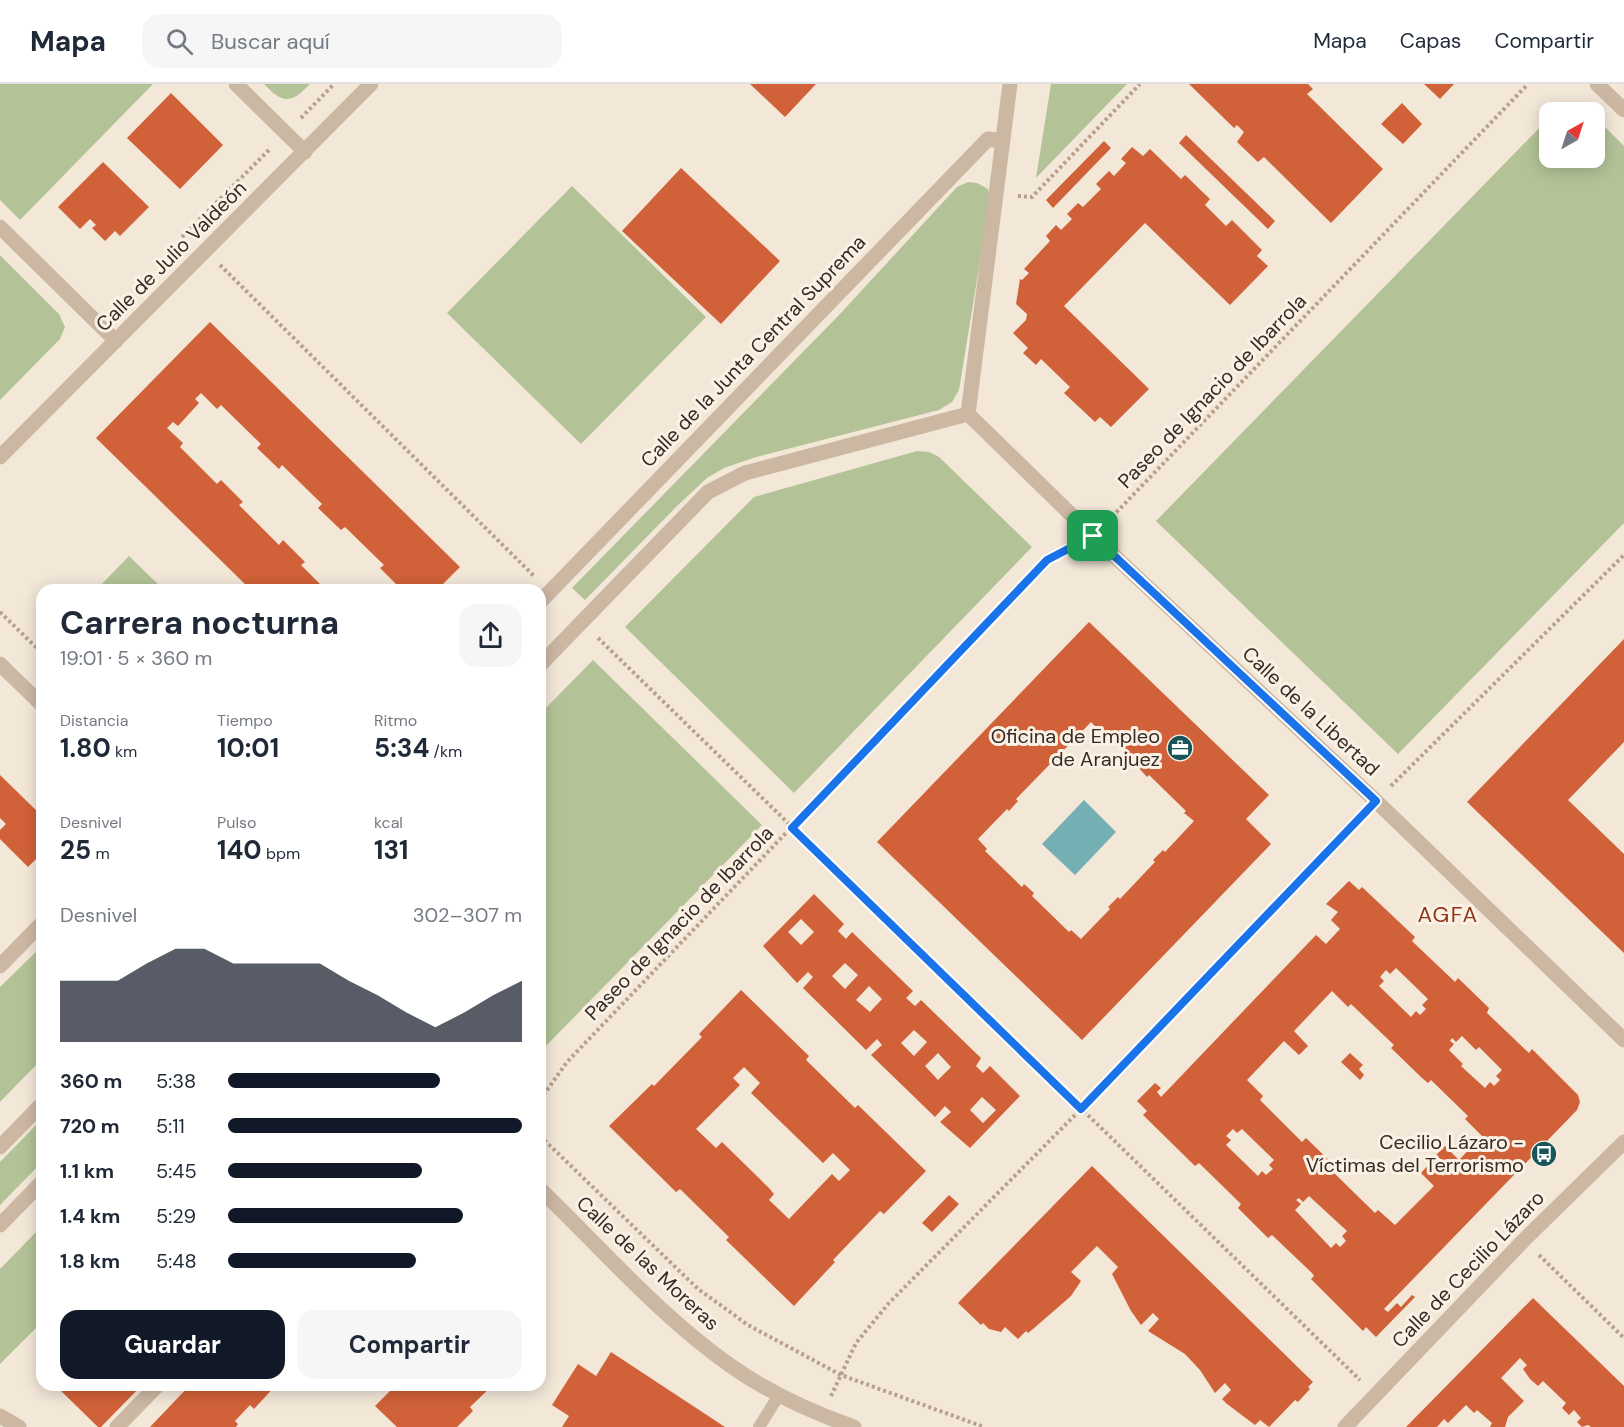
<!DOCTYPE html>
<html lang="es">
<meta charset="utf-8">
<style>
body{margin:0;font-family:"DM Sans",sans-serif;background:#f6f6f7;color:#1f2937;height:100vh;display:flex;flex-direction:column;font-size:22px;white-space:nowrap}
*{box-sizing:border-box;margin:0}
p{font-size:20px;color:#747a83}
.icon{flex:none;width:33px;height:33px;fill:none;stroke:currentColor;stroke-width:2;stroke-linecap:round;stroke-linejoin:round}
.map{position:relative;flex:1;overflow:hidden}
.details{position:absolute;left:36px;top:500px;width:510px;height:807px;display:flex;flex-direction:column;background:#fff;border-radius:18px;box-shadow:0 3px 15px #0003}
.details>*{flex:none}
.needle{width:39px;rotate:39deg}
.controls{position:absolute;left:1539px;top:18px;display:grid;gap:12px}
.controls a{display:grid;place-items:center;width:66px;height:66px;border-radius:12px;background:#fff;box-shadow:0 3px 15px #0003;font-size:30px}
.pin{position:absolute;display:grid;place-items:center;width:51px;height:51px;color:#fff;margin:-26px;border-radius:12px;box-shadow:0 3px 9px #0006}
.round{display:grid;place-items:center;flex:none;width:63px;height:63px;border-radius:18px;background:#f6f6f7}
.headline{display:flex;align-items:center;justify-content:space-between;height:102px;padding:0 24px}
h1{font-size:33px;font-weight:700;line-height:45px}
.figures{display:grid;grid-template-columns:repeat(3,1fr);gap:9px;height:102px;padding:6px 24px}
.figures div{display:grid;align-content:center}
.figures b{font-size:26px;font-weight:700}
.figures small{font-size:16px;font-weight:400}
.figures p{font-size:16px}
.chart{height:168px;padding:12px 24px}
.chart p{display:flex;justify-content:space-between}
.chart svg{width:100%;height:108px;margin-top:6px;fill:#111827;opacity:.7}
.cta{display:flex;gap:12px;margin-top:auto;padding:12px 24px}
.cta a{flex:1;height:69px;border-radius:18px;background:#111827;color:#fff;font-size:24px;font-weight:700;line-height:69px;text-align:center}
.cta a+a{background:#f6f6f7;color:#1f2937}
ul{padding:0 24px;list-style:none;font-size:20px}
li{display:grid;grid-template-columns:96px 72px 1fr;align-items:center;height:45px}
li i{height:15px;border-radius:8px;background:#111827}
header{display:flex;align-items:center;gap:36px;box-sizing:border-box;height:84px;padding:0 30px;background:#fff;border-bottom:2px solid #e0e1e3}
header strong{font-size:28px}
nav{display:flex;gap:33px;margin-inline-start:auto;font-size:21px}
.search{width:420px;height:54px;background:#f6f6f7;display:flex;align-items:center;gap:15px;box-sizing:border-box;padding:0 21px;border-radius:18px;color:#747a83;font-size:22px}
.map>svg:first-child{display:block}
</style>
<header>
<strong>Mapa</strong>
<div class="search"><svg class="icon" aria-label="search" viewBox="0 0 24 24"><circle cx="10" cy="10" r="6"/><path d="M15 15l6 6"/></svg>Buscar aquí</div>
<nav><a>Mapa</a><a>Capas</a><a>Compartir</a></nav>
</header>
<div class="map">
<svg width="1624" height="1343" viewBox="0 0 1624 1343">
<rect width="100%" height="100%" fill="#f3e7d8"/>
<path fill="#b3c397" d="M0,0H153L20,136L0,116Z
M264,0H310C291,20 283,20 264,0Z
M1051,0H1127L1036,94Z
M1549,34L1550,74H1594L1595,46L1601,39L1624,62V439L1398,670L1156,437Z
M968,98L977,99L988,105L990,116L959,306L952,318L939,326L756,373L724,384L707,394L678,421L585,516L572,504L839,231L957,103Z
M572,102L706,233L581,360L447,229Z
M0,171L59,230L65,243L60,255L0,316Z
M917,367L929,368L939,373L1032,463L794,709L625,543L754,413Z
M129,472L163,505H97Z
M593,576L762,741L540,968V630Z
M42,862V975L0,1018V903Z
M42,1035V1078L0,1121V1078Z
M42,1142V1238L0,1280V1185Z"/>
<path fill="#74afb3" d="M1084,716L1116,748L1075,791L1042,760Z"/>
<path fill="#d16138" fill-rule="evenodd" d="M750,0H816L785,33Z
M1189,0H1308L1313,5L1307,10L1383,85L1331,139L1264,73L1258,78L1237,58L1244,48L1237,41L1234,44Z
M1424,0H1454L1440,15Z
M171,9L223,61L180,105L127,54Z
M1402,19L1422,40L1403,60L1381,40Z
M1186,51L1275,137L1268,145L1179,59Z
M1104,57L1111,64L1053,124L1046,116Z
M1132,63L1143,72L1150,65L1181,95L1185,91L1210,115L1205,121L1226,142L1232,136L1262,166L1257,172L1268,182L1230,221L1145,139L1064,222L1149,305L1111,343L1100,333L1095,338L1064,309L1070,303L1041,275L1036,281L1023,269L1028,264L1013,249L1026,236L1027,230L1016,220L1020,195L1022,196L1029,189L1024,185L1050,157L1046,152L1056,141L1061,146L1072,135L1067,130L1078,119L1083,123L1101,105L1096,100L1109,87L1114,92L1126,79L1121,75Z
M103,78L149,123L120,152L115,147L105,157L92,144L96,141L90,135L80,145L58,123Z
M681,84L780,177L721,240L622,147Z
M210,238L460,483L440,503L442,506H409L405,502L402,506L380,484L384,481L345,443L341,446L318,424L322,420L282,381L279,385L257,364L261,360L221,321L217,325L201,309L195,315L199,319L178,342L173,338L167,344L183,359L180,363L217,400L221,396L243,418L239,421L279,461L283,456L305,478L301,481L326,506H251L96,354Z
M1089,538L1269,711L1246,735L1271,760L1082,956L877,758ZM1091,638L1101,648L1102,646L1139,682L1138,683L1147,693L1149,691L1186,727L1184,729L1194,737L1165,768L1163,766L1153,776L1155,778L1120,815L1118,813L1108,823L1110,825L1081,855L1071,846L1069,848L1032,812L1034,809L1024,800L1022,803L985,767L987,765L978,755L1007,725L1009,727L1018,717L1016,715L1052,678L1054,680L1064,671L1061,669Z
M1624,555V658L1568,716L1624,770V869L1467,718Z
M0,691L42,732V769L28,783L0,755V746L6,740L0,734Z
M1349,797L1359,806L1362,803L1415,853L1412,857L1414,859L1453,896L1455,898L1458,894L1489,924L1487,929L1529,969L1532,965L1578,1011L1580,1018L1577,1026L1384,1225L1388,1228L1397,1219L1401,1223L1412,1211L1415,1213L1376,1253L1366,1243L1363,1247L1311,1195L1314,1192L1312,1189L1272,1151L1268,1154L1238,1124L1241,1120L1199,1079L1195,1082L1143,1031L1147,1027L1137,1017L1155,999L1161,1004L1157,1008L1161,1013L1316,851L1326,860L1340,845L1331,836L1338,828L1326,820ZM1396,884L1428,915L1422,921L1426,925L1420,931L1416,927L1411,933L1379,902L1384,897L1380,893L1386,886L1390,890ZM1332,907L1348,923L1351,920L1394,961L1391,964L1422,994L1428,999L1431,996L1468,1032L1465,1035L1482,1052L1459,1076L1445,1062L1436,1071L1451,1084L1443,1092L1430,1079L1421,1089L1434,1102L1395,1141L1378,1126L1375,1129L1333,1088L1337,1084L1306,1054L1302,1058L1260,1016L1263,1012L1247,996L1284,957L1299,971L1308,962L1294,947ZM1462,952L1476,966L1479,963L1502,986L1496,992L1500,996L1494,1002L1490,998L1485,1004L1461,982L1463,980L1449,966L1454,960L1450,957L1452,954L1456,958ZM1233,1045L1237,1049L1242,1045L1274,1076L1269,1081L1273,1085L1266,1091L1262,1087L1258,1092L1226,1061L1231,1056L1226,1052ZM1309,1112L1347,1147L1342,1152L1346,1157L1340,1163L1336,1159L1331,1164L1295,1126L1301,1120L1296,1116L1299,1114L1303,1118Z
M814,810L844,840L838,847L846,855L852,848L913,907L906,914L915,922L921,916L981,974L976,982L983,989L990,982L1020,1012L970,1064L940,1038L951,1028L945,1022L935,1033L871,971L882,961L877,955L866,966L803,904L813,893L808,888L797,899L763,862ZM801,835L814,848L801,861L788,848ZM845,879L858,891L845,905L832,892ZM869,902L882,915L870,928L856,916ZM914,946L927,958L914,972L901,959ZM938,969L951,983L938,996L925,982ZM982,1013L996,1026L983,1039L970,1026Z
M741,906L809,972L806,976L855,1024L858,1021L926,1087L884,1130L880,1127L833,1176L835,1178L794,1222L726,1156L729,1153L680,1105L676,1108L609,1042L652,1000L654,1002L702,953L699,950ZM744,983L760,999L751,1009L817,1073L823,1079L833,1069L850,1086L839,1097L832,1090L789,1135L769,1116L774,1110L769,1104L722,1058L716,1064L696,1045L740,1001L733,994Z
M1350,969L1363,981L1359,985L1364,991L1360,996L1341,978Z
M1092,1082L1313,1298L1308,1303L1310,1305L1298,1318L1295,1316L1269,1343L1260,1336L1255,1341L1227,1320L1222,1315L1231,1306L1225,1299L1215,1309L1200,1286L1185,1270L1148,1247L1159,1235L1153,1229L1141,1241L1131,1227L1112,1190L1118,1183L1097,1162L1071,1188L1081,1197L1071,1212L1033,1245L1028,1249L1026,1247L1018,1255L1005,1243L1001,1248L989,1245L983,1239L981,1241L958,1219Z
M949,1111L959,1120L932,1148L922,1139Z
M1533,1214L1624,1302V1343H1591L1588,1341L1582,1343L1577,1338L1581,1334L1574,1326L1569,1331L1562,1324L1566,1319L1543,1297L1538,1302L1530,1295L1523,1285L1527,1281L1520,1274L1501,1294L1524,1317L1508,1333L1505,1343H1490L1492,1339L1477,1326L1474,1329L1466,1321L1448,1339L1444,1335L1437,1343H1406Z
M611,1268L725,1343H562L569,1332L552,1321L578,1280L596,1292Z
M63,1300H143L101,1343H98L59,1305Z
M191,1300H277L254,1325L250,1321L235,1337L238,1340L236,1343H150Z
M397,1300H494L470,1323L473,1327L457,1343H397L375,1322Z"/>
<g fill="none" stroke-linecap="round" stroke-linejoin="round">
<path stroke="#b8a08d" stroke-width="4" stroke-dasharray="3 3" stroke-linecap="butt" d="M301,34L334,0
M1018,112L1032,113L1140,0
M182,153L270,65
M220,181L534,492
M1108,437L1528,0
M0,528L42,569
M598,554L1360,1296
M1391,702L1624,471
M540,1016L567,978L1047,476L1073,462
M540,1052L698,1205L748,1241L841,1291L984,1343
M1539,1171L1624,1254
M831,1312L856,1259L889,1219L1081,1025L1361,734"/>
<path stroke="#ccb7a3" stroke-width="12" d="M759,1343L779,1311"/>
<path stroke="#ccb7a3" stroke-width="15" d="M236,0L305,68
M1597,0L1624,26
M0,143L116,257
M968,330L1093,452L1376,717L1624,956
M0,373L371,0
M540,518L988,55L1002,57
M0,580L42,621
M540,581L708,408L745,389L968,330L1010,0
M0,882L42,839
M0,1063L42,1020
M540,1105C602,1165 660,1232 731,1282C768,1308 811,1328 854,1343
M0,1141L42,1098
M0,1332L19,1343
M117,1343L159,1300
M1345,1343L1524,1156L1624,1058"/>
</g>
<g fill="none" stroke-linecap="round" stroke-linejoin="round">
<g stroke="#fff" stroke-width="12">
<path id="route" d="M1093,452L1376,717L1081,1025L792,744L1047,476Z"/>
</g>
<use href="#route" stroke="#1a73e8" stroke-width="8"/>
</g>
<defs>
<g id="office-disc" transform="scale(1.35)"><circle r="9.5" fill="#18555b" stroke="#fbf1e4"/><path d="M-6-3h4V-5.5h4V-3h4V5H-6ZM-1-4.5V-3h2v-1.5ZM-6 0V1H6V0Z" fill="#fff"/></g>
<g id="bus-disc" transform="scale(1.35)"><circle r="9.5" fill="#18555b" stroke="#fbf1e4"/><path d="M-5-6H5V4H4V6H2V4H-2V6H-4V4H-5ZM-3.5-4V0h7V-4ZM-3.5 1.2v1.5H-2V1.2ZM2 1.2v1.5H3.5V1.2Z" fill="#fff"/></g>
</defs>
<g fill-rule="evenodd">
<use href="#office-disc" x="1180" y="664"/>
<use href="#bus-disc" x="1544" y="1070"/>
</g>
<g text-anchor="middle" stroke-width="6" stroke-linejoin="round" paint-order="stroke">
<g font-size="20" fill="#362b26" stroke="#fbf1e4">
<text transform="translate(171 172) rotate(-45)" y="7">Calle de Julio Valdeón</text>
<text transform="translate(753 267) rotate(-46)" y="7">Calle de la Junta Central Suprema</text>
<text transform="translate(1212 307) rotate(-46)" y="7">Paseo de Ignacio de Ibarrola</text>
<text transform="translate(1311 627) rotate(43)" y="7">Calle de la Libertad</text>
<text transform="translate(679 839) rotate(-46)" y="7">Paseo de Ignacio de Ibarrola</text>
<text transform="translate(648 1179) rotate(43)" y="7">Calle de las Moreras</text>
<text transform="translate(1468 1185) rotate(-46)" y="7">Calle de Cecilio Lázaro</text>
</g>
<g font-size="20" fill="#362b26" stroke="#fbf1e4" text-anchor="end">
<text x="1160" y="659">Oficina de Empleo<tspan x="1160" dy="23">de Aranjuez</tspan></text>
<text x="1524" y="1065">Cecilio Lázaro -<tspan x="1524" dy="23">Víctimas del Terrorismo</tspan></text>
</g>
<g font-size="22" letter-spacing="1.5" fill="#8c3618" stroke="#fbf1e4">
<text x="1448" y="838">AGFA</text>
</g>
</g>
</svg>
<div class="controls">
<a><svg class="needle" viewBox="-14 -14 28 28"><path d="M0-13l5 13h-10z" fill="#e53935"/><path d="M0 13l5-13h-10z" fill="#747a83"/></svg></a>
</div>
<div class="pin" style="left:1093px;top:452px;background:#1e9e55"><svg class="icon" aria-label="arrive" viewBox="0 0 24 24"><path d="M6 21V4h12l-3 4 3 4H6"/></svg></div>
<section class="details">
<div class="headline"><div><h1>Carrera nocturna</h1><p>19:01 · 5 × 360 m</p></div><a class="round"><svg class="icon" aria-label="share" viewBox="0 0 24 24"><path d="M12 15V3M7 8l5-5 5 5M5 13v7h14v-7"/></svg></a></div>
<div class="figures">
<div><p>Distancia</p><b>1.80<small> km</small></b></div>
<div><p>Tiempo</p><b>10:01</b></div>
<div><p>Ritmo</p><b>5:34<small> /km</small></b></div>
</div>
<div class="figures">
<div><p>Desnivel</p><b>25<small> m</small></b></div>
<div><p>Pulso</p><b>140<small> bpm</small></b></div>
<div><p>kcal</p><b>131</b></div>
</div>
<div class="chart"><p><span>Desnivel</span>302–307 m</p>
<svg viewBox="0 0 160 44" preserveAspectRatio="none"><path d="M0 44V19L10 19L20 19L30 12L40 6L50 6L60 12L70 12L80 12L90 12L100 19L110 25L120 32L130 38L140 32L150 25L160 19V44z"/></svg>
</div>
<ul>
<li><b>360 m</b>5:38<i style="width:72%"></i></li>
<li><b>720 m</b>5:11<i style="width:100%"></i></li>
<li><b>1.1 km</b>5:45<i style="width:66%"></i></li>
<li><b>1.4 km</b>5:29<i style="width:80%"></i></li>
<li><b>1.8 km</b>5:48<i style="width:64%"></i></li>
</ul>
<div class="cta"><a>Guardar</a><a>Compartir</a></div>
</section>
</div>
